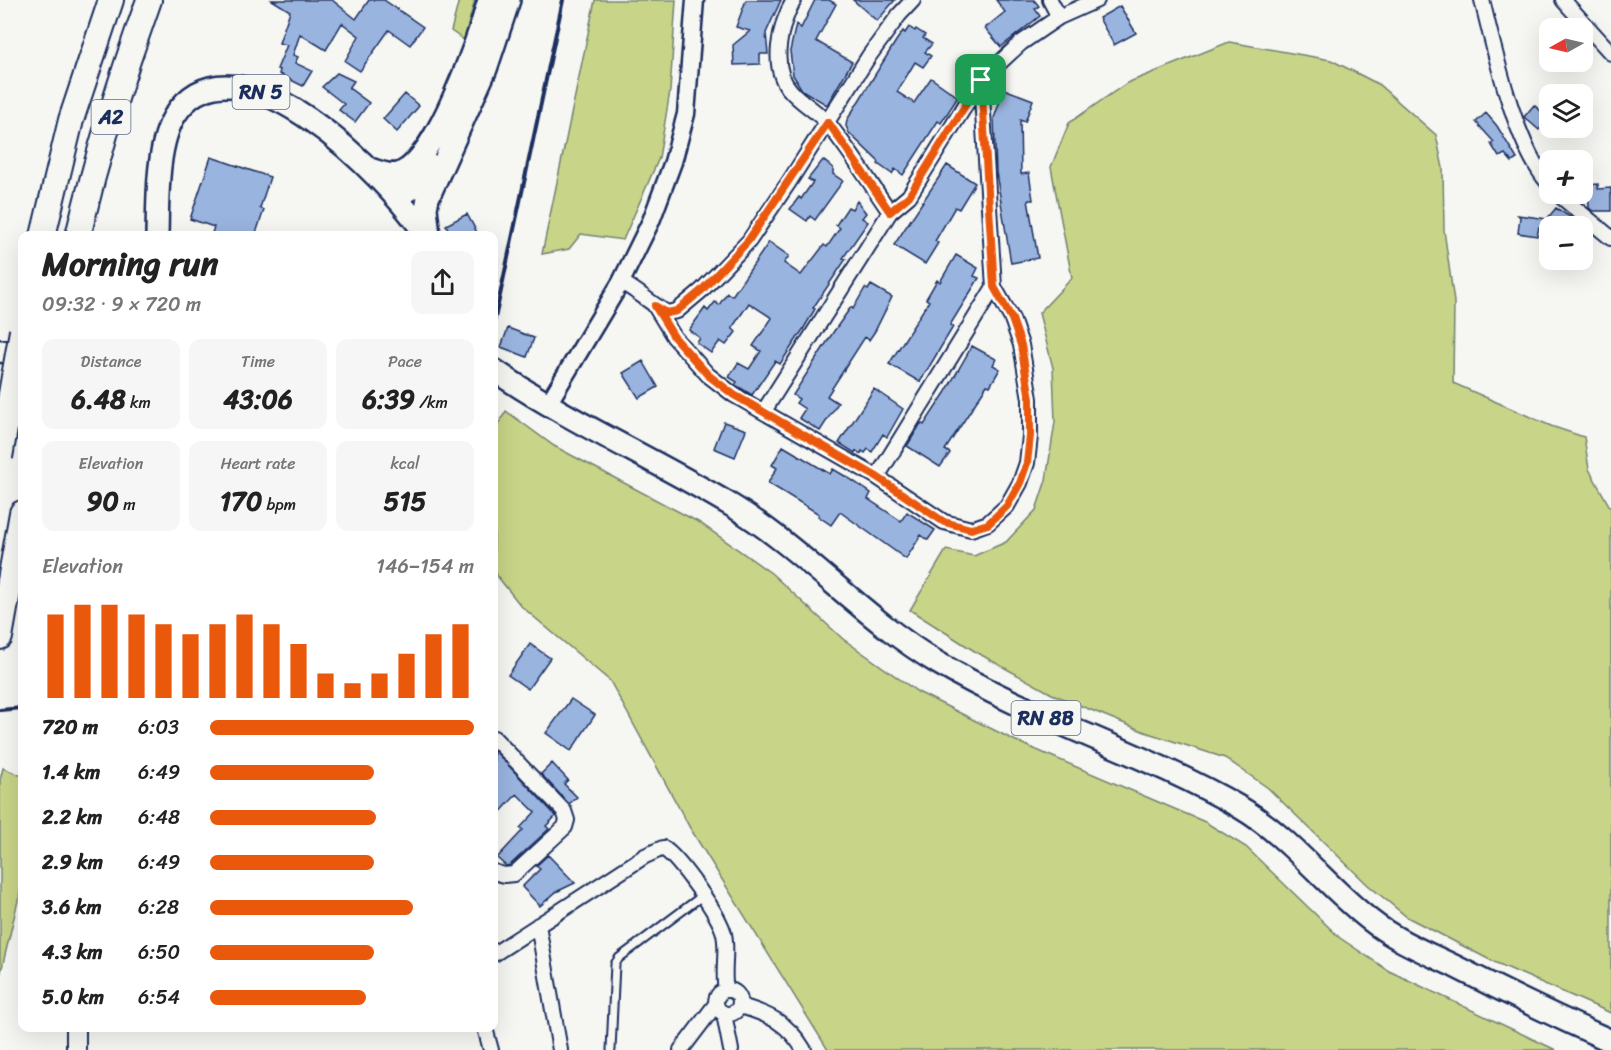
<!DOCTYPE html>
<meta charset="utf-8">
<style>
body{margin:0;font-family:Sriracha,sans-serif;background:#f6f6f6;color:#222;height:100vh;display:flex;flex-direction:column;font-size:22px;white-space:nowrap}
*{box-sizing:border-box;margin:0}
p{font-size:20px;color:#767676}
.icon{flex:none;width:33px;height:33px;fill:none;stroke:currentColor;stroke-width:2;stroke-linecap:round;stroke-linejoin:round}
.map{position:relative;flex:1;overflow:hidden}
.panel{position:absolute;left:18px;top:231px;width:480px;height:801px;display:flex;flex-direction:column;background:#fff;border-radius:12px;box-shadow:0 6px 24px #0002}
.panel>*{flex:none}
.needle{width:39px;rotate:262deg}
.fabs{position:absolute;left:1539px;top:18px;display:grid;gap:12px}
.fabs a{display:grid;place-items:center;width:54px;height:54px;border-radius:12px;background:#fff;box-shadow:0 6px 24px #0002;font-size:30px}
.pin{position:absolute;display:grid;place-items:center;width:51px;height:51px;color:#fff;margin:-26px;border-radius:12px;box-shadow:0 3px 9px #0006}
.round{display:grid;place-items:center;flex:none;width:63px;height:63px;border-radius:12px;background:#f6f6f6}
.headline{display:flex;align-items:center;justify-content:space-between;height:102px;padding:0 24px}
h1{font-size:33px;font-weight:800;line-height:45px}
.figures{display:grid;grid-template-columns:repeat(3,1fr);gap:9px;height:102px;padding:6px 24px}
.figures div{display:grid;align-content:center;border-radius:12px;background:#f6f6f6;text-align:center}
.figures b{font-size:26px;font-weight:800}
.figures small{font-size:16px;font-weight:400}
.figures p{font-size:16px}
.chart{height:168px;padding:12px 24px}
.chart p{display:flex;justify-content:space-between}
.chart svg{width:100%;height:108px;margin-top:6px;stroke:#ea580c;stroke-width:6}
ul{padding:0 24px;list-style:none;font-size:20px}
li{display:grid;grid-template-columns:96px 72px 1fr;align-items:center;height:45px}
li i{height:15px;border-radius:8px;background:#ea580c}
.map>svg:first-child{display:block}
</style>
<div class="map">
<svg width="1611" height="1050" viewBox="0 0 1611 1050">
<rect width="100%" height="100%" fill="#f6f6f2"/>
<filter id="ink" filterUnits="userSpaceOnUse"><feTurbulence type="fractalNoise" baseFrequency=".0167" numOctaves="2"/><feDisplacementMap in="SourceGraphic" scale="12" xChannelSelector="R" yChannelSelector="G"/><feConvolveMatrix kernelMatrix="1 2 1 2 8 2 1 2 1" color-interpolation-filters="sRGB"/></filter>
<g filter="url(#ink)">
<path fill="#c8d487" stroke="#728272" stroke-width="1.5" d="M459,0H475L464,40L451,31Z
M595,0H676L670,91L659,158L623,240L581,234L569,249L542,254Z
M1229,42L1331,60L1378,84L1436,135L1443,168L1444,230L1454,302L1453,383L1551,426L1584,437L1589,469L1611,509V1013L1492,961L1407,917L1368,885L1268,788L1225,758L1145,732L1052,694L976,652L910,610L946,550L974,556L1006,542L1036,510L1046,480L1055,422L1053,368L1039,313L1072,278L1051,167L1069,123L1127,83Z
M506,411L554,446L700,523L771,573L843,639L918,692L1018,742L1205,822L1246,847L1340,938L1389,971L1556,1050H828L690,828L610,681L521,606L494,572V431Z
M3,768L22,776V884L0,976V780Z"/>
<path fill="#9ab4e0" stroke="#1b2f5e" stroke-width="1.5" d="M272,0H332L356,19L369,0H384L423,27L410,45L389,30L360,71L345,61L359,36L342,23L326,50L300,34L293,55L298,57L295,63L312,71L303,86L279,74L280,70L277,69L287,45L279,43L290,11Z
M746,0H781L766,33L768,54H760V64L734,65L733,45L750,31L736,27Z
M815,0H829L836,4L816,41L852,62L827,105L802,90L793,75L790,51L796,24L801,28Z
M853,0H895L877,21Z
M996,0H1034L1039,6L1035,9L1040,16L1001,47L985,28L1005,12Z
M1120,6L1136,33L1114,45L1099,18Z
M909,27L915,31L916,29L925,35L923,38L932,44L925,52L931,56L923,67L915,62L897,92L914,103L931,78L958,97L941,123L938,121L903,175L895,169L892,174L878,164L879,162L849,133L846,126L847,120L896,41L903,31L905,33Z
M337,73L354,81L349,88L369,103L355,122L339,110L344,104L322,87Z
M1004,89L1033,100L1025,122L1020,120L1021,174L1029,173L1033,200H1028L1038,258L1011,263L996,172L994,118Z
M405,94L419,106L397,132L383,119Z
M1534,105L1549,118L1539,130L1524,117Z
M1486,113L1497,126L1517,159L1512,162L1505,154L1499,157L1491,144L1494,142L1476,122Z
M211,157L270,177L260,208L264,210L255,236H219L212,233L214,227L190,219Z
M823,160L833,168V174L843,181L815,220L810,216L807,221L790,209L799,197L801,199L813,182L808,179Z
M947,165L975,183L959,209L955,207L935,241L938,243L925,264L894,245Z
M1598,184V189L1611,188V211H1593L1589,208L1588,185Z
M857,201L866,213L862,218L868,222L843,258L846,259L813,308L815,309L804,328L780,364L775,361L752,395L739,387L735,385L737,382L729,377L738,363L749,369L761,351L753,346L772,318L749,303L732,328L736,332L726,345L720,341L711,353L697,343L700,338L689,330L705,308L708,311L715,302L719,305L727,293L732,296L769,242L789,256L784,263L801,275L824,245L827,247L840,228L836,225L848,207L852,209Z
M1556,208L1575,220L1573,226H1550V233L1539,227L1537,236L1518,233L1520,217L1518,215L1547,219Z
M467,214L479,236H452L446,225Z
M956,255L978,268L974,276L979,278L950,325L953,327L920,382L889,364L929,301L926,299L937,280L940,282Z
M871,285L892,297L875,331L869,340L865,337L827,396L838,403L820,431L799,418L805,409L796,403L799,399L793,395L834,331L851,307L853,309L865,288L868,290Z
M508,328L534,338L527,357L501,347Z
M972,346L996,359L993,365L1000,369L990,386L987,385L945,450L950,453L940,467L907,446L921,423L924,425L945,393Z
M643,361L658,387L639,398L623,373Z
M874,389L903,409L887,437L883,434L872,452L868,449L865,453L862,451L861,454L856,451L855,453L839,443Z
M724,422L746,430L735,457L714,448Z
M783,446L830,474L833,469L850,479L871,493L868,499L901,521L907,512L935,530L928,540L921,535L906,559L840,512L831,525L818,516L819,514L768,483L777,468L772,465Z
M530,644L550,658L528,689L508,675Z
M571,699L595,715L571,751L546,733Z
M494,750L556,816L546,826L549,829L510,865L506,866L497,858L523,830L520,828L535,812L517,794L494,819Z
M552,763L568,780L564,784L577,797L569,804L541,774Z
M548,855L575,883L556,892L540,906L522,887L540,869L536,866Z"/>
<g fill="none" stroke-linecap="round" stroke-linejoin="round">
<g stroke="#1b2f5e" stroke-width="11">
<path id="service" d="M611,1050L615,964L619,958L702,896"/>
</g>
<g stroke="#1b2f5e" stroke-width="18">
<path id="minor" d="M794,0C780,24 769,68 791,91C802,104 819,112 829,125C851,152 870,183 890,212
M1050,0L1059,17
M1482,0C1494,49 1516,149 1550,185
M1563,0L1611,53
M1558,194L1611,238
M621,282C638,291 650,303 667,313L677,311L702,290L749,241L789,182L869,56L899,15L913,0
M655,306L674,337L708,375L734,395L877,477L944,522L971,529L988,523L1007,506L1020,483L1027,463L1030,436V399L1021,345L1012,319L994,287
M764,411L890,212L909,196L981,80L1021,43L1059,17L1097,0
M877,477L994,287L981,80
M494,738L564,811L567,820L565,827L514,874L504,875L494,872
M538,925L560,1050
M494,954L645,856L663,848C679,858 720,916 724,934C728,952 722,971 726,990
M716 1002a12 12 0 1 1 24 0a12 12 0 1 1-24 0Z
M740,1006C769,1014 788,1023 804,1050
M724,1014L731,1050
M485,1028L491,1050
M681,1050L716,1004"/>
</g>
<g stroke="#1b2f5e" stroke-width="21">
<path id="tertiary" d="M548,404L621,282L651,221L673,162L686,114L695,0"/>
</g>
<g stroke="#1b2f5e" stroke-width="22">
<path id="secondary" d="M76,1028V1050"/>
</g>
<g stroke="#1b2f5e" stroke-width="26">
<path id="primary" d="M370,169C380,172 390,177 401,173C438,157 478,39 489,0
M384,184L409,190L421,182L437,166
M157,236C158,200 156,146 175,115C235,21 390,180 426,236
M429,236L426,208L428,198L486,69L509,0
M0,351L22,354
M494,370C569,422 655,459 734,507C807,552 864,619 938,663C1035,720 1144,752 1241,808C1290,837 1325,885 1370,920C1395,940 1427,953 1456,967C1507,993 1559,1018 1611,1041"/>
</g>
<g stroke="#1b2f5e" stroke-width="28">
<path id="motorway" d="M43,236L71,120L111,0
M78,236C97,156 121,77 149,0
M0,637L22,513"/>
</g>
<use href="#service" stroke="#f6f6f2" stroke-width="7"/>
<use href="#minor" stroke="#f6f6f2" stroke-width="14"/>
<use href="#tertiary" stroke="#f6f6f2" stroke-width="16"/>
<use href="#secondary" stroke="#f6f6f2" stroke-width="18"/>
<use href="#primary" stroke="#f6f6f2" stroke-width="21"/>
<use href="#motorway" stroke="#f6f6f2" stroke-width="24"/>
<path stroke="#1b2f5e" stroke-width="4" d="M494,323L563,0
M0,710L22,708"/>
<g stroke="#1b2f5e" stroke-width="28" stroke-linecap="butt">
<path id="motorway-bridge" d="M0,457L22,331"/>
</g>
<use href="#motorway-bridge" stroke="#f6f6f2" stroke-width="24"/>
</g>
</g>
<g fill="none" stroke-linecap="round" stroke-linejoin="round" filter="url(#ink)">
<g stroke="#fff" stroke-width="12">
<path id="route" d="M981,80L994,287L1012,319L1021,345L1030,399V436L1027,463L1020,483L1007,506L988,524L971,529L944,522L877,477L734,395L708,375L674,337L655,306L667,313L677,311L702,290L748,241L828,122L890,212L909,196Z"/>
</g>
<use href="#route" stroke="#ea580c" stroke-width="8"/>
</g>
<g text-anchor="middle" stroke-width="4.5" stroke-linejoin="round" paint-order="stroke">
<g fill="#f6f6f2" stroke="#5d6b8a" stroke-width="1.5">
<rect x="232.5" y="75" width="57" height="34" rx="4.5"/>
<rect x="91.5" y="100" width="39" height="34" rx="4.5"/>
<rect x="1011.5" y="701" width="69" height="34" rx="4.5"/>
</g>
<g font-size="20" font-weight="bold" fill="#1b2f5e">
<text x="261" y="99">RN 5</text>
<text x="111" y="124">A2</text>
<text x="1046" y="725">RN 8B</text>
</g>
</g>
</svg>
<div class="fabs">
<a><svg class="needle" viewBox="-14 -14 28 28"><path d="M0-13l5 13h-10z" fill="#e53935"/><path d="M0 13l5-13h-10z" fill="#767676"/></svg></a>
<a><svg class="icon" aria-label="layers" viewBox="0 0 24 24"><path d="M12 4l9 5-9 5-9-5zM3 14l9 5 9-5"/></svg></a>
<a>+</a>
<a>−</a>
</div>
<div class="pin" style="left:981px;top:80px;background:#1e9e55"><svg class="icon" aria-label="arrive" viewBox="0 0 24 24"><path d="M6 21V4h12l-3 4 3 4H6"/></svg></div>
<section class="panel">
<div class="headline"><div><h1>Morning run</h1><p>09:32 · 9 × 720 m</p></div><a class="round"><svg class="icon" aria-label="share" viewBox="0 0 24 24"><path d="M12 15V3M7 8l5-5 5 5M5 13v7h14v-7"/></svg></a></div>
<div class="figures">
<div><p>Distance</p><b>6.48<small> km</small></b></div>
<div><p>Time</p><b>43:06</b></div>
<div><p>Pace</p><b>6:39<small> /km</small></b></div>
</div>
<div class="figures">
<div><p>Elevation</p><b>90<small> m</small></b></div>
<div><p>Heart rate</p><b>170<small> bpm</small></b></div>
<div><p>kcal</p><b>515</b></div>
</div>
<div class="chart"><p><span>Elevation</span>146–154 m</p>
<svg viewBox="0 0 160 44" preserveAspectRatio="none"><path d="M5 44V10M15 44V6M25 44V6M35 44V10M45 44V14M55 44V18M65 44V14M75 44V10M85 44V14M95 44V22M105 44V34M115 44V38M125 44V34M135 44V26M145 44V18M155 44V14"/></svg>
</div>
<ul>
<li><b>720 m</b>6:03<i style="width:100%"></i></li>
<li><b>1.4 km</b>6:49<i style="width:62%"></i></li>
<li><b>2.2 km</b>6:48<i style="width:63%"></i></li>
<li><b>2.9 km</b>6:49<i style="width:62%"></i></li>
<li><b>3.6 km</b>6:28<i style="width:77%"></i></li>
<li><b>4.3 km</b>6:50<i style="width:62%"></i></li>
<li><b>5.0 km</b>6:54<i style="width:59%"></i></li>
</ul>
</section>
</div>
